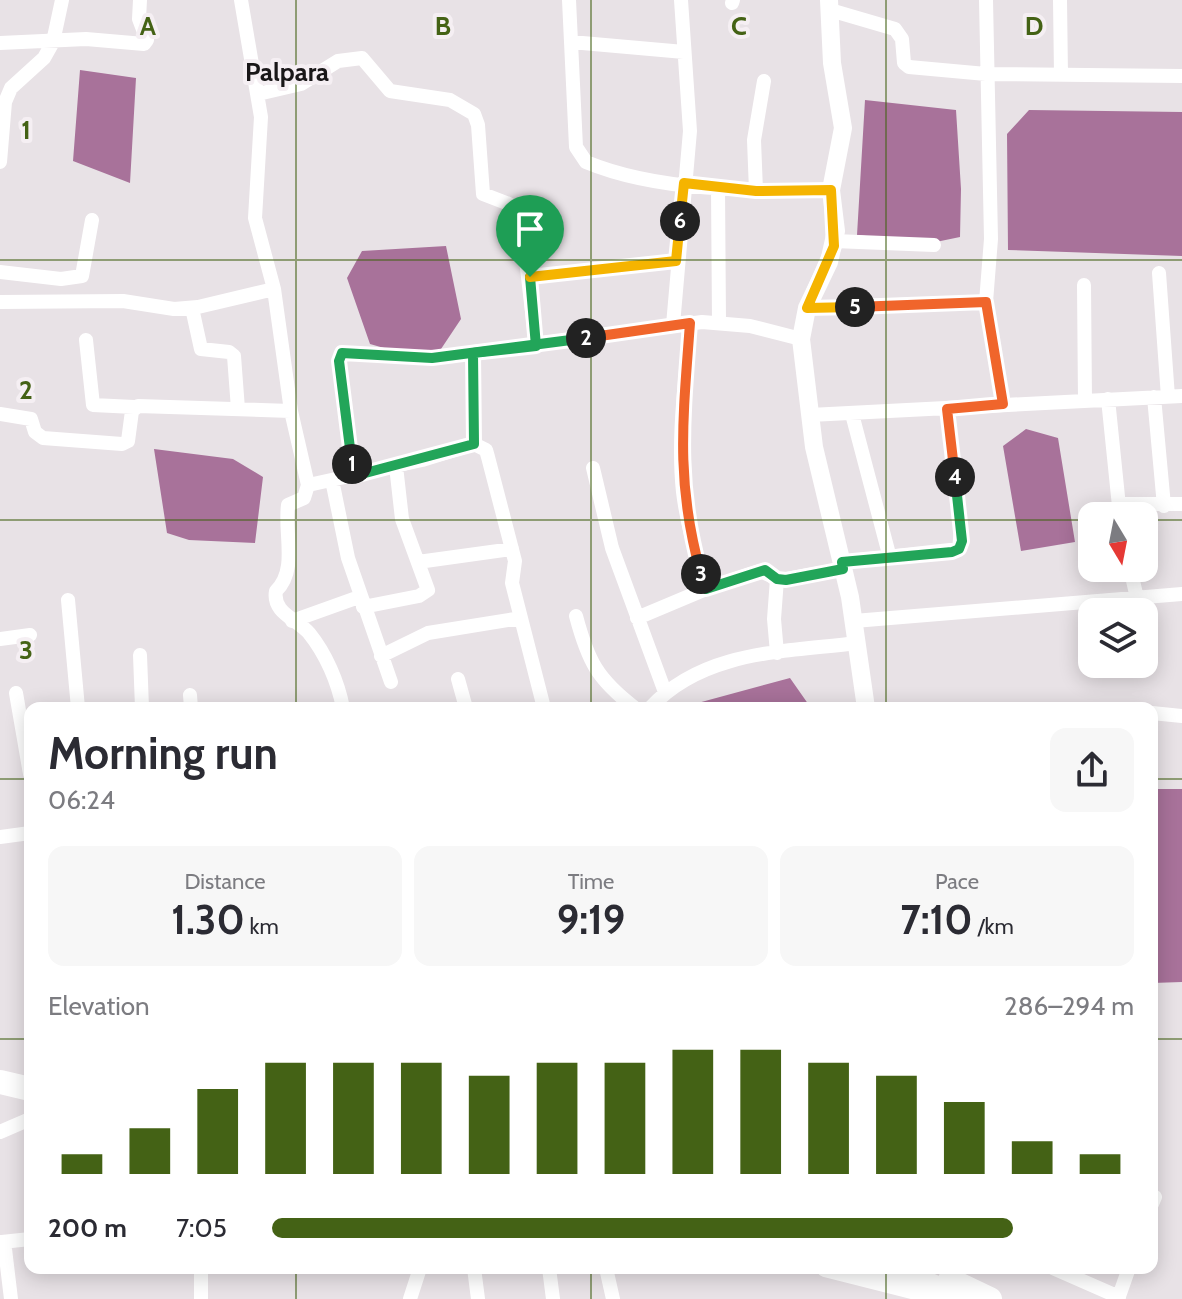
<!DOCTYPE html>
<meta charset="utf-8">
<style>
body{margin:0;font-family:Cabin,sans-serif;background:#f7f7f7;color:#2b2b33;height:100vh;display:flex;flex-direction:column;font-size:30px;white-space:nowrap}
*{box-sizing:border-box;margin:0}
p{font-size:26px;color:#7c7c81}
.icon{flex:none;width:44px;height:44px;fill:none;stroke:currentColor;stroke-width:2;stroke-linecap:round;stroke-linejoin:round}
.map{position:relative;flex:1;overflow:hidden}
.panel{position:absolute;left:24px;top:702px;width:1134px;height:572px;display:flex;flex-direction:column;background:#fff;border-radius:16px;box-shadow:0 4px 20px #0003}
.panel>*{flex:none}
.needle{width:52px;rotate:170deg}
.buttons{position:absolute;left:1078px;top:502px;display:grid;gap:16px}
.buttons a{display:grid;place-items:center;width:80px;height:80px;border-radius:16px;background:#fff;box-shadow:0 4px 20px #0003;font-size:40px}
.pin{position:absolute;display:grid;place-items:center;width:68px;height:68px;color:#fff;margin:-82px -34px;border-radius:50% 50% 50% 0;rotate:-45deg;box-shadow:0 0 8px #0007}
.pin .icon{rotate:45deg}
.km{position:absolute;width:40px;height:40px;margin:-20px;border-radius:50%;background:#222;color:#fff;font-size:22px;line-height:40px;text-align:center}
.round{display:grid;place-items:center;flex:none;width:84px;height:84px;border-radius:16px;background:#f7f7f7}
.headline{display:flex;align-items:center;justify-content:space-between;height:136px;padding:0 24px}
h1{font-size:44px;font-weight:700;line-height:60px}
.figures{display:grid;grid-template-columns:repeat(3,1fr);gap:12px;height:136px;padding:8px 24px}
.figures div{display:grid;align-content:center;border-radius:16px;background:#f7f7f7;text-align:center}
.figures b{font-size:40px;font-weight:700}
.figures small{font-size:22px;font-weight:400}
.figures p{font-size:22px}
.chart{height:224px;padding:16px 24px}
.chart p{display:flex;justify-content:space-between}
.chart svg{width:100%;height:144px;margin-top:8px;stroke:#446215;stroke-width:6}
ul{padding:0 24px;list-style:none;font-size:26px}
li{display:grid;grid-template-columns:128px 96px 1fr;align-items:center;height:60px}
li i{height:20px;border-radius:10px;background:#446215}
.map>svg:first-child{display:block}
</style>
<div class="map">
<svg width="1182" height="1299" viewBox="0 0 1182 1299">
<rect width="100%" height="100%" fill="#e8e2e6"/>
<path fill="#a8729a" d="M80,70L136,78L130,183L73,161Z
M865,100L956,110L961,189L960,237L931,243L857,235Z
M1029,110L1182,112V256L1008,250L1007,134Z
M446,246L461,319L439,352H398L370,344L347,278L362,251Z
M1026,429L1058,438L1075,542L1021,551L1003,446Z
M154,449L233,459L263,477L255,543L189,540L167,533Z
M790,678L811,708L683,707Z
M1152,789H1182V982L1152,983Z"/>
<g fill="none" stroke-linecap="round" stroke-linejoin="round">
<path stroke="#fff" stroke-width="14" d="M241,0L261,117L255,218L274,289L291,411L308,485
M569,0L576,147L586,162C658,192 754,191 831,190
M986,0L991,239L986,302L1003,404
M1060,0L1061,75
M732,3L733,0
M830,10L895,29L902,39L904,63L909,67L986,74L1182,76
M571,42L684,52
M0,43L86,39L144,44L147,40L139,19L140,0
M258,94L301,84L338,61L362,58L390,91L450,100L474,114L478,125L483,194L509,204L521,217L536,346
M0,162L5,102L11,88L44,58L53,42L62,0
M718,188L719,322
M756,191L754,140L764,81
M834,241L934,245
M0,272L61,279L82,276L92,220
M1159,273L1168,397
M530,277L676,261
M1084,285L1085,401
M0,302L123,301L174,309L198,307L274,289
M192,308L201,349L229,352L234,356L238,409
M807,308L986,302
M690,323C686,379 677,436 683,492C687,525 697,557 706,589
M673,325L690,131L681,0
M86,340L93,405L134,407
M473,353L474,444L486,450L488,457L515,561L512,583L544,708
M1154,397L1164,506
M1108,399L1120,516
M0,414L31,419L35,432L43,438L122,444L128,441L132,411L138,406L291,411
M852,414L890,558
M810,415L1182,396
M593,468L612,548L665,692
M354,476L339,361L342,353L432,358L702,322L750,326L801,339
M332,480L348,558L391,682
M1118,504H1182
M418,562L512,549
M842,562L959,549L961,530L947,409
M1130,568L1137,598
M777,579L774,619L777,653
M68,600L78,708
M363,607L419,596L428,590L402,519L396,466
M576,616C588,661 597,679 635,708
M637,618L706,589L760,571L781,580L843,569
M292,621L359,597
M854,621L1182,594
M0,639L30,635
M140,655L142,708
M381,656L428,633L521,618
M458,679L466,708
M16,693L30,774
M190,695L191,708
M343,708C338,682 326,654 309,633C297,619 272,613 276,591C298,570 284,533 288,505L304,498L308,485L313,484L422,460L474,444
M650,708C703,650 785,652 857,643
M1152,713L1182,716
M0,837L30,833
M0,1132L30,1119
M1152,1204L1155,1197
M0,1242L5,1249L11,1299
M2,1242L30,1239
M201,1268V1299
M474,1268L478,1299
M549,1268L553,1299
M606,1268L613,1299
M1053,1268L1119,1297
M410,1299L420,1268
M1118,1299L1129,1268"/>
<path stroke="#fff" stroke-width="18" d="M829,0L832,63L843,128L831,190L836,231L829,262L807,308L801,339L814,447L850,597L866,708
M825,1268L912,1290H935"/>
<path stroke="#fff" stroke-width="24" d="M0,1082L30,1089
M891,1268L962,1299
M950,1280L990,1299"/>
</g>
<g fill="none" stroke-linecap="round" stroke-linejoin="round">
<g stroke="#fff" stroke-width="16">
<path id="split-1" d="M352,464L354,476L474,444L473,353L536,346L530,277"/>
</g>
<g stroke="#fff" stroke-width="16">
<path id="split-2" d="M352,464L339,361L342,353L432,358L586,338"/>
</g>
<g stroke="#fff" stroke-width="16">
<path id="split-3" d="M586,338L690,323C683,418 675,481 701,574"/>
</g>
<g stroke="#fff" stroke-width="16">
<path id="split-4" d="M701,574L706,589L765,570L777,579L786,580L843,569L842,562L952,552L959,549L962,541L955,477"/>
</g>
<g stroke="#fff" stroke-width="16">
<path id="split-5" d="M855,307L986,302L1003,404L947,409L955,477"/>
</g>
<g stroke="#fff" stroke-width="16">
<path id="split-6" d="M680,221L684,183L756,191L831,190L834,246L807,308L855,307"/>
</g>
<g stroke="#fff" stroke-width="16">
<path id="split-7" d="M530,277L676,261L680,221"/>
</g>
<use href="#split-1" stroke="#22a559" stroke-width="10"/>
<use href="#split-2" stroke="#22a559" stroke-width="10"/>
<use href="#split-3" stroke="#f0652b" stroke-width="10"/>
<use href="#split-4" stroke="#22a559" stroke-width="10"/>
<use href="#split-5" stroke="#f0652b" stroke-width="10"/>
<use href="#split-6" stroke="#f5b400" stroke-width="10"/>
<use href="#split-7" stroke="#f5b400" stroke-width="10"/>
</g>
<path fill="none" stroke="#446215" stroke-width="2" stroke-opacity="0.55" d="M296,0V708M591,0V708M886,0V708M0,260H1182M0,520H1092M1144,520H1182M0,779H30M1152,779H1182M0,1039H30M1152,1039H1182M296,1268V1299M591,1268V1299M886,1268V1299"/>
<g text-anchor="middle" stroke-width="8" stroke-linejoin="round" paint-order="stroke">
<g font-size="26" font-weight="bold" fill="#191718" stroke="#f5eff3">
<text x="287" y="81">Palpara</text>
</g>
</g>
<g font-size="26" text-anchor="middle" font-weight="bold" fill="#446215" stroke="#f5eff3" stroke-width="8" stroke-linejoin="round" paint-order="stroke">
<text x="148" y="35">A</text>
<text x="443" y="35">B</text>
<text x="739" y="35">C</text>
<text x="1034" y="35">D</text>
<text x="26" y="139">1</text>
<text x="26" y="399">2</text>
<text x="26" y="659">3</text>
</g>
</svg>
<div class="buttons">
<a><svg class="needle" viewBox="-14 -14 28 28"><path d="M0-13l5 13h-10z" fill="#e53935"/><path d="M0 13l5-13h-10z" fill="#7c7c81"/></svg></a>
<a><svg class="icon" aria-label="layers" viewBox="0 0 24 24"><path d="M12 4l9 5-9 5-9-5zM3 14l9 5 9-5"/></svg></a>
</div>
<div class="pin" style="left:530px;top:277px;background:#1e9e55"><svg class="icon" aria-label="arrive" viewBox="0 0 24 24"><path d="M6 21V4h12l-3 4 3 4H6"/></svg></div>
<b class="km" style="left:352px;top:464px">1</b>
<b class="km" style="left:586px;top:338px">2</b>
<b class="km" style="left:701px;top:574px">3</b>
<b class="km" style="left:955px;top:477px">4</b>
<b class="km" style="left:855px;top:307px">5</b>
<b class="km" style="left:680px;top:221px">6</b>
<section class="panel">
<div class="headline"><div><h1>Morning run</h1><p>06:24</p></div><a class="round"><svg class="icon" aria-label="share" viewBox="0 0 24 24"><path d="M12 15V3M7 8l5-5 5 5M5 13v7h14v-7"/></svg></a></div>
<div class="figures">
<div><p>Distance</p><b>1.30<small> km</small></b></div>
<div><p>Time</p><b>9:19</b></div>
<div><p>Pace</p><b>7:10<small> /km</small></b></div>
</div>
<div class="chart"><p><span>Elevation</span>286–294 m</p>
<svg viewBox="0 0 160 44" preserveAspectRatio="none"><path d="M5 44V38M15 44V30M25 44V18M35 44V10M45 44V10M55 44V10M65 44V14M75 44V10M85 44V10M95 44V6M105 44V6M115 44V10M125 44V14M135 44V22M145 44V34M155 44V38"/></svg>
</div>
<ul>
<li><b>200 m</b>7:05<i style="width:86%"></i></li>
</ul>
</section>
</div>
